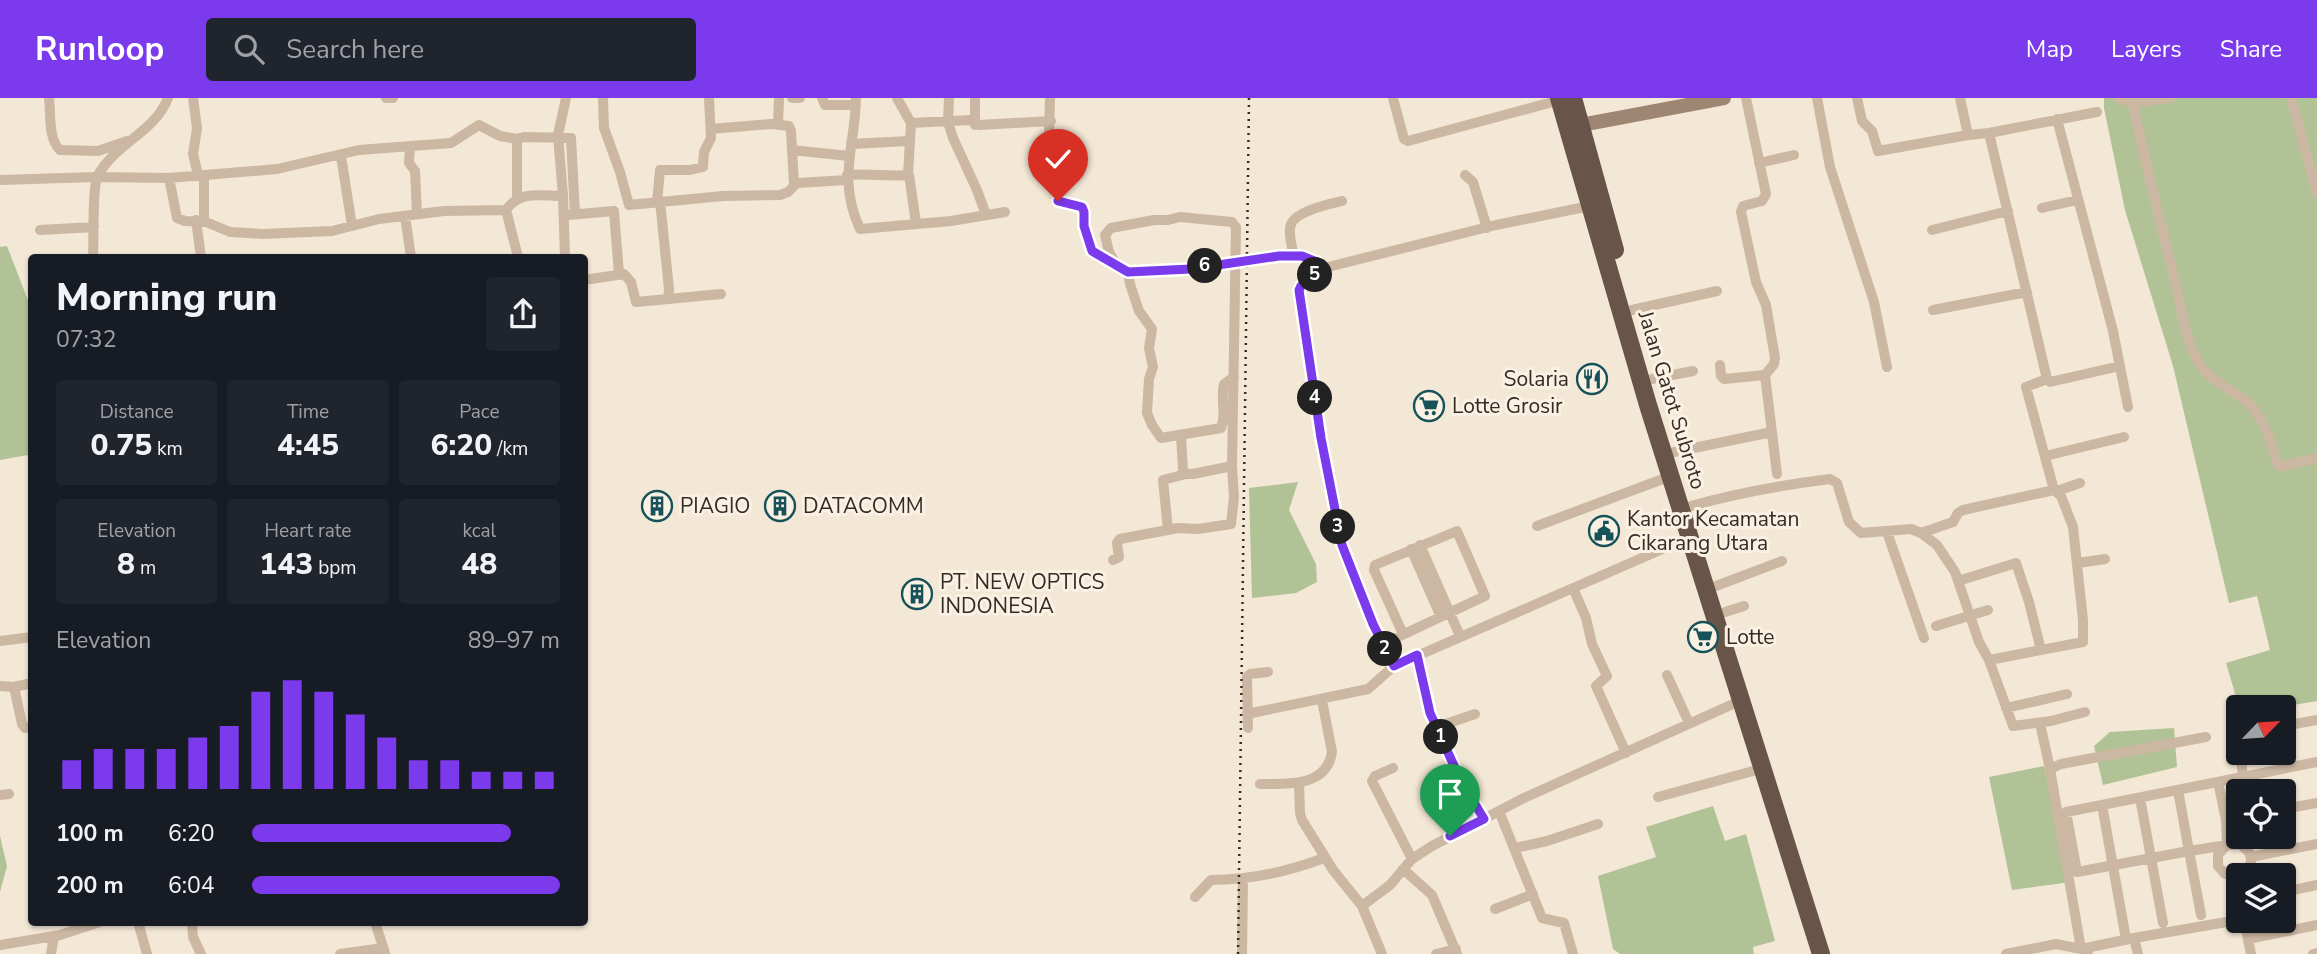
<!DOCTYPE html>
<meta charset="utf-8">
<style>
body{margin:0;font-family:"Nunito Sans",sans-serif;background:#20242c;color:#f1f3f6;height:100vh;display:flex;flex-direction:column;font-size:26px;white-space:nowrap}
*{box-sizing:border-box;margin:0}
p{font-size:23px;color:#9ea1a6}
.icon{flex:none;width:38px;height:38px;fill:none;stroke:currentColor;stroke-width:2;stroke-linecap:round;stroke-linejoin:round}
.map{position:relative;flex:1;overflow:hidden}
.panel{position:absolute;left:28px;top:156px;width:560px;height:672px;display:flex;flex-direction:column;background:#171b24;border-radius:7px;box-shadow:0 2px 5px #0004}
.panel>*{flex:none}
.needle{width:46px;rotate:65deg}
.fabs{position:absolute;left:2226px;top:597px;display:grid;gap:14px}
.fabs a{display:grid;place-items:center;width:70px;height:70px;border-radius:7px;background:#171b24;box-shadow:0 2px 5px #0004;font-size:35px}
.pin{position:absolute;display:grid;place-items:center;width:60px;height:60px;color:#fff;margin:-72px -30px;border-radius:50% 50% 50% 0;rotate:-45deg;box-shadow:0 0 7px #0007}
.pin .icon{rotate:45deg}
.km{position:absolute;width:35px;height:35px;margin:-18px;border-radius:50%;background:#222;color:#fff;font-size:19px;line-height:35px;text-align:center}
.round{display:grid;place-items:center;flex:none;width:74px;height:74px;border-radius:7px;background:#20242c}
.head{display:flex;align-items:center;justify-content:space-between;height:119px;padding:0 28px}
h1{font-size:38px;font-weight:800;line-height:52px}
.figures{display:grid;grid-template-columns:repeat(3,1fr);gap:10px;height:119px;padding:7px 28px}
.figures div{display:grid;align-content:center;border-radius:7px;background:#20242c;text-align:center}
.figures b{font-size:30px;font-weight:800}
.figures small{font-size:19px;font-weight:400}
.figures p{font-size:19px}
.chart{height:196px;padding:14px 28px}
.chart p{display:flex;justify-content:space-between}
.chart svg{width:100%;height:126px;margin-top:7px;stroke:#7c3aed;stroke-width:6}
ul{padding:0 28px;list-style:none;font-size:23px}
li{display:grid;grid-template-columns:112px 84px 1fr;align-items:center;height:52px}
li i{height:18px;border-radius:9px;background:#7c3aed}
header{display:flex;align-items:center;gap:42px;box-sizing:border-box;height:98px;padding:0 35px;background:#7c3aed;color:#fff}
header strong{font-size:33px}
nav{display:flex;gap:38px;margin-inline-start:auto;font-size:24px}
.search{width:490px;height:63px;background:#20242c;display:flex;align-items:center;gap:18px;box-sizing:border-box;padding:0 24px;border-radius:7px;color:#9ea1a6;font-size:26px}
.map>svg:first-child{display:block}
</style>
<header>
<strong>Runloop</strong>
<div class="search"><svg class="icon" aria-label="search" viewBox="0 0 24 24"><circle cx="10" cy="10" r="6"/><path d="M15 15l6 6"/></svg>Search here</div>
<nav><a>Map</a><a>Layers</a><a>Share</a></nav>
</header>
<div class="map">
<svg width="2317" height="856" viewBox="0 0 2317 856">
<rect width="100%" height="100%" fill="#f3e7d6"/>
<path fill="#b1c396" d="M2104,0H2317V603L2281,609H2239L2226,565L2270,552L2257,498L2229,505L2173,268L2125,112L2104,10Z
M7,148L31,210V373L28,357L0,362V149Z
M1298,384L1289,412L1316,466L1317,484L1296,495L1252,500L1249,390Z
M2174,630L2177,669L2103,687L2094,648L2110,634Z
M2044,668L2071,784L2012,792L1989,679Z
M1713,708L1725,743L1746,736L1775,843L1753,849L1754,856H1620L1613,851L1598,778L1656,759L1646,729Z
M0,738L7,768L0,794Z"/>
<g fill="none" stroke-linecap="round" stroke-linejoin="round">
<path stroke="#ccb7a2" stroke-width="10" d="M49,0C51,16 48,41 60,52L98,53L127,43
M193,0L197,30L193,56L198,77
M386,0H393
M603,0L604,30L620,74L629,107L723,98L780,97L788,94L797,85L847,82
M792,0H800
M822,0L825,7H856
M856,0C855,50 837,81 860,131L951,123L1005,114
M897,0L911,25L970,22L979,27L1051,23
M949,0L948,24L953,40L977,92L986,117
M975,0V27
M1050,0L1049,37L1054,71
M1393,0L1404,41L1408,43L1560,2
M1746,0L1766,96L1762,103L1743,108L1741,114L1756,184L1766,207L1775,260L1774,266L1765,277L1777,376
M1817,0L1830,69L1874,204L1887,269
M1857,0L1862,23L1872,33L1878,53L1968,37
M1960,0L1968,37L1989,35L2047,281
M2118,0L2133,5L2170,0
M2291,0L2317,95
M2133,5C2145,65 2160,124 2175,183C2181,208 2184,237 2196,260C2207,283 2231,289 2248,305C2268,325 2269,343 2278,367L2284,368L2317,360
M2057,21L2113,233L2128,309
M778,26L779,0
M711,31L771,26L789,28L791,33L794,86
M1989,35L2097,14
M851,46L909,43
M410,48L409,65L415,73L417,116
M792,52L849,58
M341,58L352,128
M1759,65L1794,57
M204,77V124
M847,77C868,75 889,79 909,77L916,125
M908,77L911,25
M1465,77L1473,84L1487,130
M169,80L177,120L185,123L206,124L230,134L263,136L332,133L379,121L444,113L506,112C520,92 540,98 563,98L565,159
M0,82L96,79L169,80L277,71L359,52L451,45L479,27L500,38L517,41
M563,98L558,37L566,0
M517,100V41L524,39L571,40L575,116
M1057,101L1059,105L1082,109L1084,114V129L1092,153L1128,174L1191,171L1279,158H1302L1315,161L1320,171
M657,104L660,72H690L703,69L704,54L711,40L709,0
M2042,110L2077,102
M506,112L518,159
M568,117L614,113L619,176
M405,118L411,159
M196,122L201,159
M40,132L94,129
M1932,132L2008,113
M1294,158C1292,149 1289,139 1290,130C1291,114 1329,106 1342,103
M93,159C94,143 92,87 98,77C116,45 155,34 168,0
M1128,174L1130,186L1139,213L1152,231L1149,250L1153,269L1149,281L1147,315L1152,327L1161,340L1221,330C1227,316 1220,301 1224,286L1234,279
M584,182L624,176L631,184L636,204L668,201L669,191L660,103
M668,201L721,196
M1632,212L1717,193
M1933,212L2027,194
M1720,267L1721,278L1724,281L1765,277
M1652,281L1693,273
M1181,337L1183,372L1186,376H1193L1232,368
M1674,354L1772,334
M2045,358L2124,339
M2057,393L2080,385
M1691,408C1737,395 1782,387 1830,381L1837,385L1849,424L1861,435L1911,431L1921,435L1937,447L1955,474L1979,544L1989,562L2013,628L2051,623L2085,614
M1537,428L1671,378
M1168,432L1163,382L1186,376
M1887,434L1924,540
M1921,435L1953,424L1958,415L1963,412L2054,392
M1420,447L1460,538
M1411,451L1441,519
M1113,462L1119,459L1117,445L1120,441L1178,430L1198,431L1231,426L1234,399L1232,368L1236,129L1232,124L1180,119L1168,122H1154L1111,130L1105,137L1109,154L1118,170
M2078,465L2105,461
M1958,483L2016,465L2029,504L2041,552
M1716,488L1782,463
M1573,490L1586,520L1592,546L1607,578L1596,588L1626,655
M1725,514L1744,508
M1936,528L1988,512
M0,543L32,539
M1383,546L1485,498L1457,433L1375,467L1374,472L1403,536
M1417,557L1431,615L1461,683L1484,721
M1989,562L2083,544V522L2073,429L2061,398L2054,392L2026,289L2047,281L2050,284L2120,268
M1394,568L1373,526L1342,447L1321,340L1300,189L1320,171L1496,127L1590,108
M1667,577L1689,625
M0,588L14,589L22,626L25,630L32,629
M14,589L32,585
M2006,610L2067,596
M1247,616L1368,591L1394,568L1690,439
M2040,625L2050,671
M2284,628L2317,622
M1437,629L1475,616
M1248,630L1247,579L1250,576L1268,574
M2240,654L2243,679
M1393,670L1375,678L1372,683L1412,761
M1299,685L1300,715L1302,722L1333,772L1362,808L1382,856
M1260,686C1288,686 1327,689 1332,654L1322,602
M0,697L9,696
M1658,699L1764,670
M2140,700L2163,825
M2102,707L2066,714L2077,774L2189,753L2178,692
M2284,711L2317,705
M1499,713L1542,820L1564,825L1573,856
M1515,750L1547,743L1598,726
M2251,759L2317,746
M1403,771L1432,797L1457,856
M2235,779L2238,794
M2238,779L2225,776L2218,768V757L2227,747L2240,746L2249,754C2253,763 2251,771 2242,777
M2284,794L2317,787
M1195,799L1211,782C1251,782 1287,774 1324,760
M1362,808L1390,787L1412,761L1432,748L1524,700L1742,602
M1495,811L1533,796
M2201,817L2189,753L2227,747L2226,722L2218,684
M2244,822L2251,856
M138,824L147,856
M192,824L193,839L201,856
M375,824L385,855
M2134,840L2238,822
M2126,841L2102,707L2317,664
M2248,841L2317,827
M0,847L60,837L100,824
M51,856L54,838
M340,856L383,850
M1242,856L1243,782
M1436,856L1456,851
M2006,856L2056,846L2081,851L2134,840L2138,856
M2088,856L2081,851L2050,671L2061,666L2206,639
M2313,856L2317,855"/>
<path stroke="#9f8673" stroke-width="14" d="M1581,27L1724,0"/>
<path stroke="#685448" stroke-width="18" d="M1559,0L1648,307L1821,856
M1573,0L1615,152"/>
<path stroke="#352b25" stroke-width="2.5" stroke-dasharray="2 5" stroke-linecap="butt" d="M1238,856L1249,0"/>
</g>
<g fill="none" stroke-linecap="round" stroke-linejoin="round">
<g stroke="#fff" stroke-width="14">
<path id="route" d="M1058,103L1082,109L1084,114V128L1092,153L1128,174L1191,171L1279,158H1302L1317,164L1320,171C1314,180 1303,181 1299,192L1321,340L1342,447L1373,526L1394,568L1417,557L1430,615L1461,683L1484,721L1450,738"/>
</g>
<use href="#route" stroke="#7c3aed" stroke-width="9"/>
</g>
<defs>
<g id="restaurant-ring" transform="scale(1.575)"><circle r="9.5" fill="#faf1e3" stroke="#17525a" stroke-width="1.5"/><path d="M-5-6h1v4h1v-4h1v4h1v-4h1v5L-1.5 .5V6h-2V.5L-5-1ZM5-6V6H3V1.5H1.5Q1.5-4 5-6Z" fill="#17525a"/></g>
<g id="supermarket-ring" transform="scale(1.575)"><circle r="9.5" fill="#faf1e3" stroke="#17525a" stroke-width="1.5"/><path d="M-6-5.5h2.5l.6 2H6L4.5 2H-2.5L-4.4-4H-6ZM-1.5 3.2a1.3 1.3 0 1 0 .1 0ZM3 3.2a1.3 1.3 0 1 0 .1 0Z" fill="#17525a"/></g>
<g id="building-ring" transform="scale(1.575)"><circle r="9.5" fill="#faf1e3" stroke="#17525a" stroke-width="1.5"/><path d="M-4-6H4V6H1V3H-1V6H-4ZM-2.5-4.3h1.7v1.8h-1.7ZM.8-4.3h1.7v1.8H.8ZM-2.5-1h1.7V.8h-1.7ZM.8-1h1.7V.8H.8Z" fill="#17525a"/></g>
<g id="civic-ring" transform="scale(1.575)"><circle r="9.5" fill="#faf1e3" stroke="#17525a" stroke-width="1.5"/><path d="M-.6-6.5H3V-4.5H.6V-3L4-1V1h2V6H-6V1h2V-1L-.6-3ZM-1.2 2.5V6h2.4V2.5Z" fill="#17525a"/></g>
</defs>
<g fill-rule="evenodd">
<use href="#restaurant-ring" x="1592" y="281"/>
<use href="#supermarket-ring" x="1429" y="308"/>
<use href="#building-ring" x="657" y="408"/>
<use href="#building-ring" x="780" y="408"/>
<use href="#civic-ring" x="1604" y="433"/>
<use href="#building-ring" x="917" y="496"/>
<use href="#supermarket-ring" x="1703" y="539"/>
</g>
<g text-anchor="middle" stroke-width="6" stroke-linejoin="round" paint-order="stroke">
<g font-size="21" fill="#352b25" stroke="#faf1e3" text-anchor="start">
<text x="1569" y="288" text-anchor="end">Solaria</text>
<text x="1452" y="315">Lotte Grosir</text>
<text x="680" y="415">PIAGIO</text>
<text x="803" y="415">DATACOMM</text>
<text x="1627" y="428">Kantor Kecamatan<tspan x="1627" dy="24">Cikarang Utara</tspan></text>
<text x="940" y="491">PT. NEW OPTICS<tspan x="940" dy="24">INDONESIA</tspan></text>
<text x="1726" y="546">Lotte</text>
</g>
<g font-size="21" fill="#352b25" stroke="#faf1e3">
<text transform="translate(1672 302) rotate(73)" y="7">Jalan Gatot Subroto</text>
</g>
</g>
</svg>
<div class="fabs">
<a><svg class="needle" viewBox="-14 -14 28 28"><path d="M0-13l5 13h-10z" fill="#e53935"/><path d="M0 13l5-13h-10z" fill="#9ea1a6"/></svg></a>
<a><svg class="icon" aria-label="locate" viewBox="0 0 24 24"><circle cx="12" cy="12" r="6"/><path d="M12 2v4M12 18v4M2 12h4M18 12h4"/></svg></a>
<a><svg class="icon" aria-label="layers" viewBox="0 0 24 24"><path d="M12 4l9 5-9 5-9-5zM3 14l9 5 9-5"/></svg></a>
</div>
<div class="pin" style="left:1450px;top:738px;background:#1e9e55"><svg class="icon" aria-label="arrive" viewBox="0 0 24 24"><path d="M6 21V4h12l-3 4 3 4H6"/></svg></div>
<div class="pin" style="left:1058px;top:103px;background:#d93025"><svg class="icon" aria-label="check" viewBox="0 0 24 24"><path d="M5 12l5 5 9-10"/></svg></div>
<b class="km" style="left:1441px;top:639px">1</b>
<b class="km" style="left:1385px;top:551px">2</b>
<b class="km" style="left:1338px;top:429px">3</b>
<b class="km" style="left:1315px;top:300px">4</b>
<b class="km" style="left:1315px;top:177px">5</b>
<b class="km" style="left:1205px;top:168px">6</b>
<section class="panel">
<div class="head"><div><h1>Morning run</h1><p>07:32</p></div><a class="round"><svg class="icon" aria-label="share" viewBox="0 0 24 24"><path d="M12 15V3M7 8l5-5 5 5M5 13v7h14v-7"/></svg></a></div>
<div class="figures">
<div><p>Distance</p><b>0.75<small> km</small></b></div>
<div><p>Time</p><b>4:45</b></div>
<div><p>Pace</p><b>6:20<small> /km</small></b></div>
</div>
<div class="figures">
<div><p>Elevation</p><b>8<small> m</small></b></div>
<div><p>Heart rate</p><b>143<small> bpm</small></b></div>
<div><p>kcal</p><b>48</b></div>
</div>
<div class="chart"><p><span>Elevation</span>89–97 m</p>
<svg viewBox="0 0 160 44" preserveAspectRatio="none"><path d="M5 44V34M15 44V30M25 44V30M35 44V30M45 44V26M55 44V22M65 44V10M75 44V6M85 44V10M95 44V18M105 44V26M115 44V34M125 44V34M135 44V38M145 44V38M155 44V38"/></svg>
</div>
<ul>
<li><b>100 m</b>6:20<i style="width:84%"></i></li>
<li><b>200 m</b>6:04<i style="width:100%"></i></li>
</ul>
</section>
</div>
